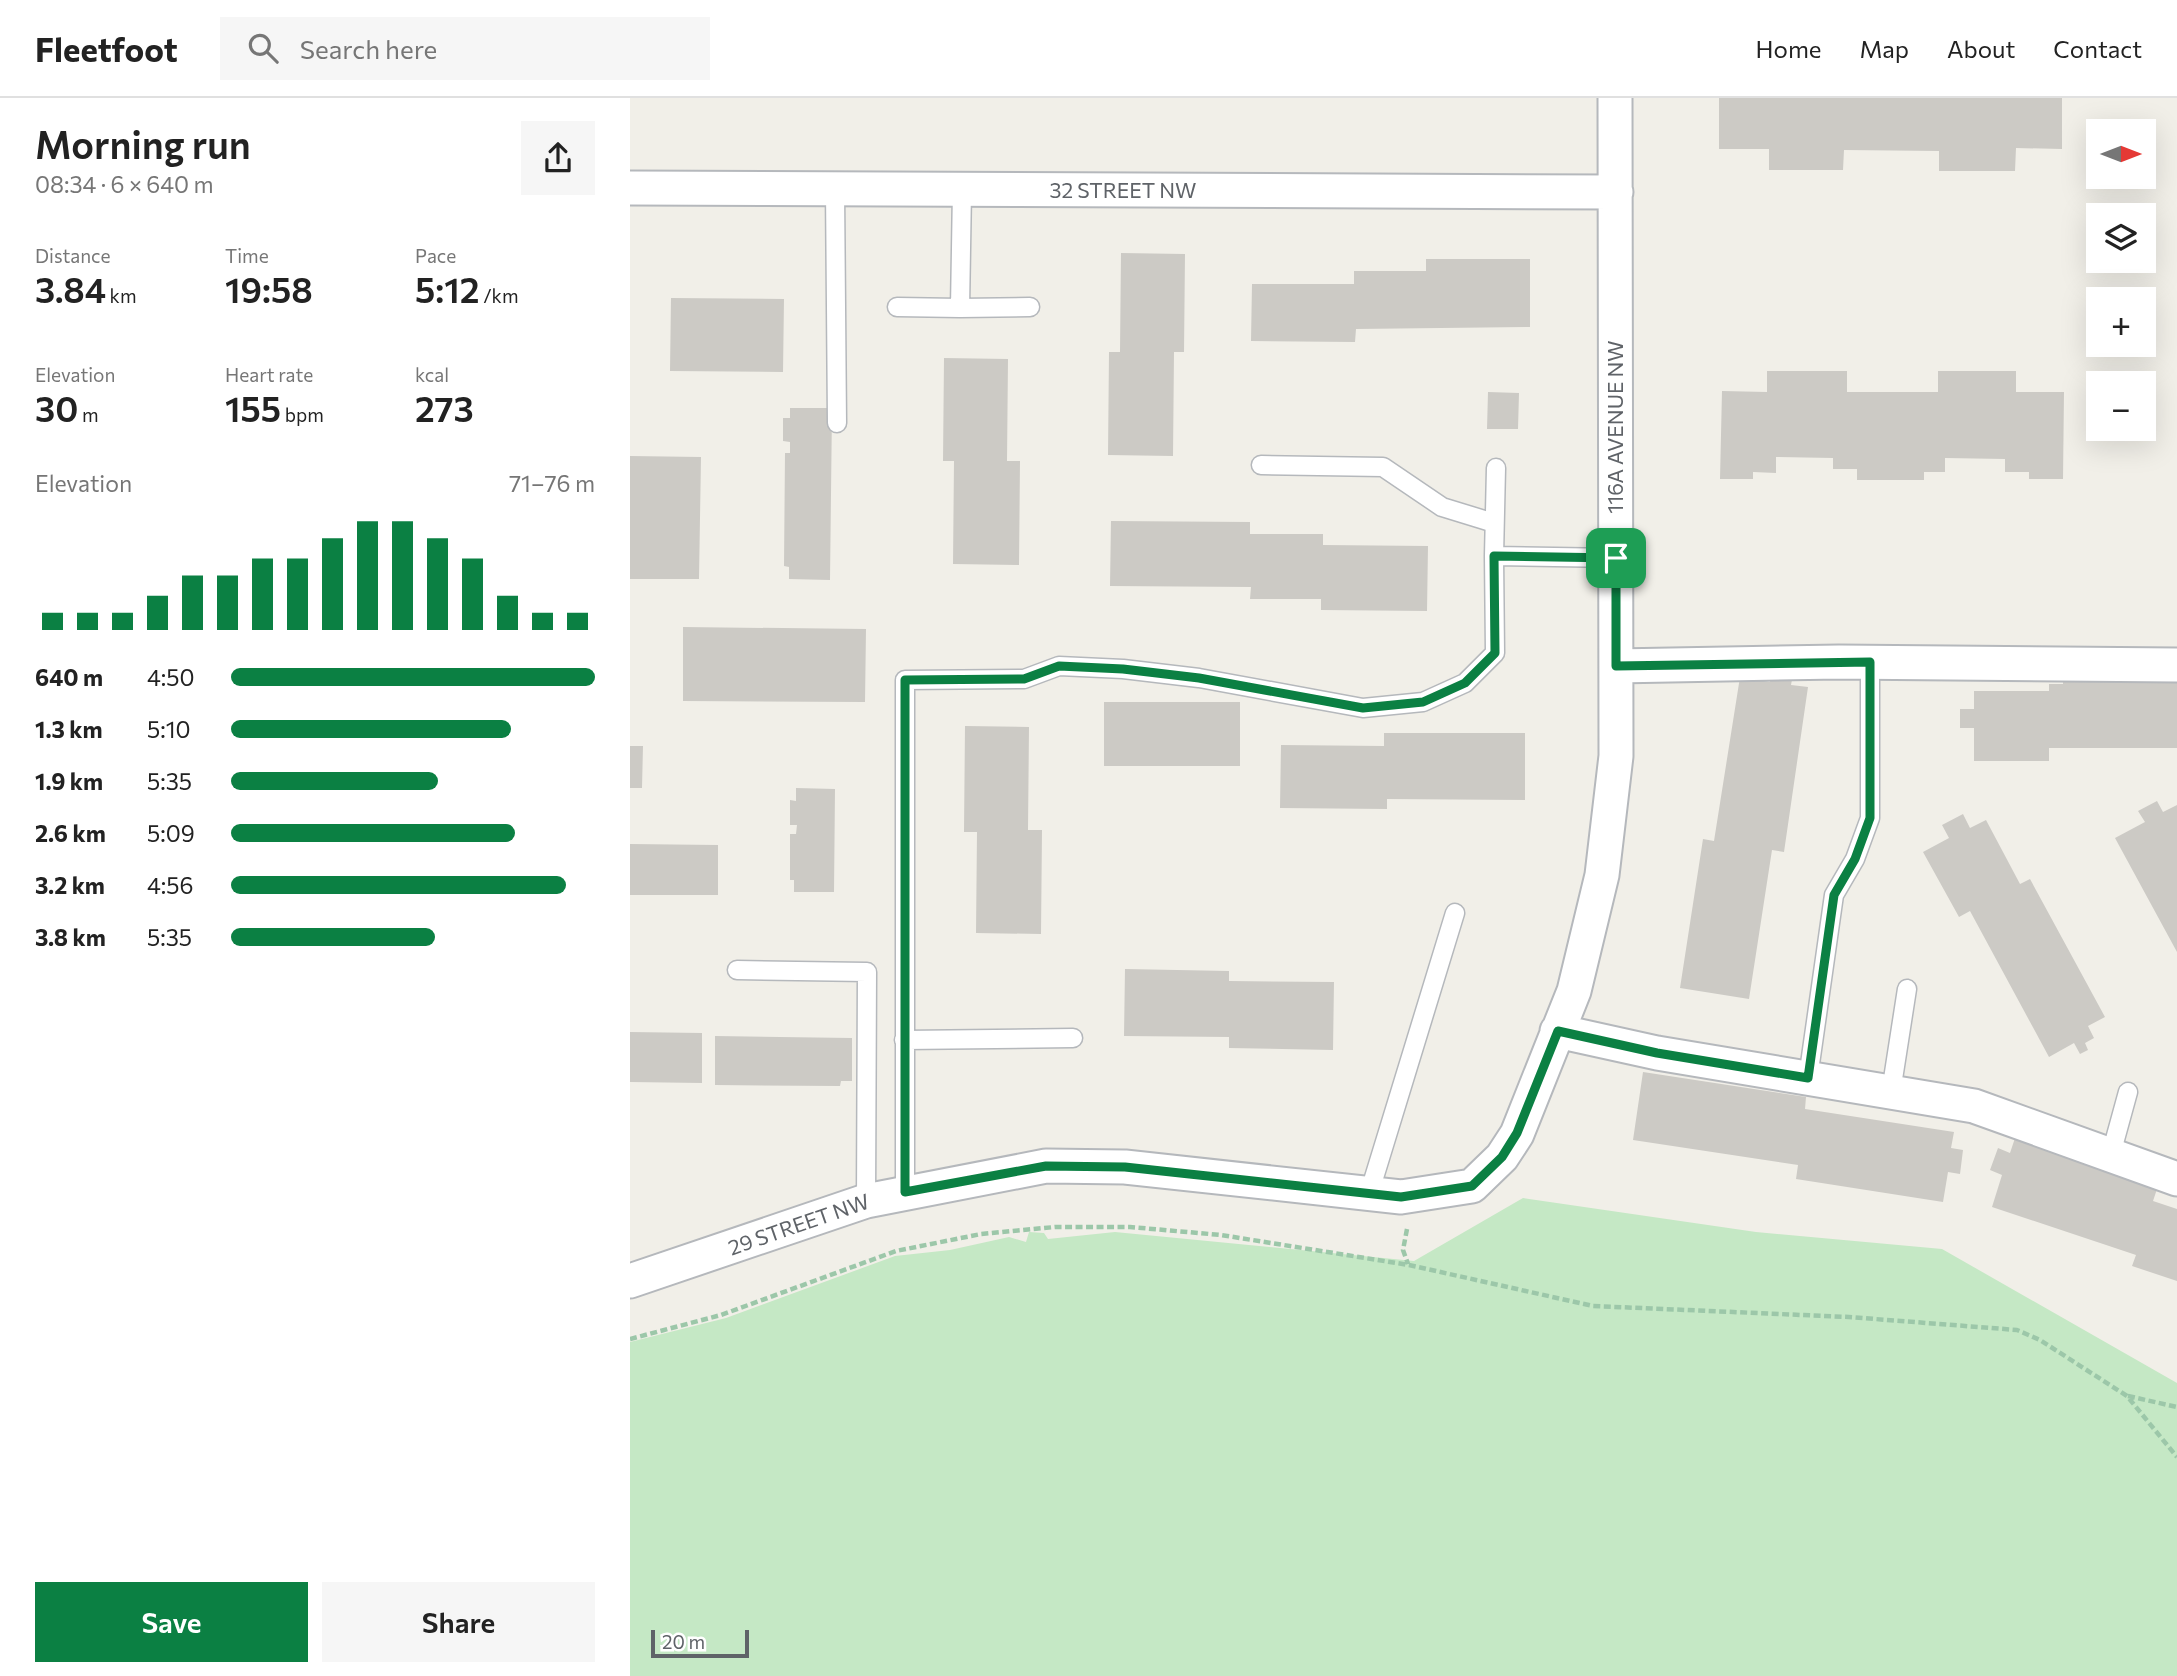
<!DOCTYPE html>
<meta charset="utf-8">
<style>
body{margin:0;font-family:Commissioner,sans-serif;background:#f6f6f6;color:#222;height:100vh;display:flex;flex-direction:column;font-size:26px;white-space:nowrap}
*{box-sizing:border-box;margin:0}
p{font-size:23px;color:#767676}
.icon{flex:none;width:38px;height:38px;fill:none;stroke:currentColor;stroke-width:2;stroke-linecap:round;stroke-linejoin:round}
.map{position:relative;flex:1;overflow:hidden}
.side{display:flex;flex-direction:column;background:#fff;width:630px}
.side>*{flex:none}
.needle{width:46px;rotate:90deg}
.buttons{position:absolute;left:1456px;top:21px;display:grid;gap:14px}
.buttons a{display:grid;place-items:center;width:70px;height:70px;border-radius:0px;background:#fff;box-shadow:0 7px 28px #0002;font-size:35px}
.scale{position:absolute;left:21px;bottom:18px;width:98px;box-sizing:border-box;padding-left:7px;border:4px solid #5f6368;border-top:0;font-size:19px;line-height:24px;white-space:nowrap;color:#5f6368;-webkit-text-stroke:5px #fff;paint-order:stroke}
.pin{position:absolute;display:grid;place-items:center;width:60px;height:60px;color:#fff;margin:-30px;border-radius:14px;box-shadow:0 4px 10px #0006}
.round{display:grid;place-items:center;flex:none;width:74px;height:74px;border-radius:0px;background:#f6f6f6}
.summary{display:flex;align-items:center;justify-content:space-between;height:119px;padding:0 35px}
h1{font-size:38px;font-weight:600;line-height:52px}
.figures{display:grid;grid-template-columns:repeat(3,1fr);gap:10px;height:119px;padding:7px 35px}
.figures div{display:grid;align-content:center}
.figures b{font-size:35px;font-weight:600}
.figures small{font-size:19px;font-weight:400}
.figures p{font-size:19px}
.chart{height:196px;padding:14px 35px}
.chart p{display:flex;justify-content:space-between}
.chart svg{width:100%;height:126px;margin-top:7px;stroke:#0b8043;stroke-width:6}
.button{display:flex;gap:14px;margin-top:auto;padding:14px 35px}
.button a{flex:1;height:80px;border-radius:0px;background:#0b8043;color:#fff;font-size:28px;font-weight:600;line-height:80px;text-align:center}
.button a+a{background:#f6f6f6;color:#222}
ul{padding:0 35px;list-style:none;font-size:23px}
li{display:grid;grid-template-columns:112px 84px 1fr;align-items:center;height:52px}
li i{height:18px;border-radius:9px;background:#0b8043}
header{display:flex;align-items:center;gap:42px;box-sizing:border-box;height:98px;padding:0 35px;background:#fff;border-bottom:2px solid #e0e0e0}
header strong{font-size:33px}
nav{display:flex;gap:38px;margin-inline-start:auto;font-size:24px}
.search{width:490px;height:63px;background:#f6f6f6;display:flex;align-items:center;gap:18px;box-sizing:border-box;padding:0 24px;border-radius:0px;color:#767676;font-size:26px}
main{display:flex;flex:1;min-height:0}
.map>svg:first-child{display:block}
</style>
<header>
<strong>Fleetfoot</strong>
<div class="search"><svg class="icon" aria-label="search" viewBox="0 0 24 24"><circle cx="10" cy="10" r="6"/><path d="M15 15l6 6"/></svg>Search here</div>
<nav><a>Home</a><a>Map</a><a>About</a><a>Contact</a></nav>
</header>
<main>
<section class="side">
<div class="summary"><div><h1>Morning run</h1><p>08:34 · 6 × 640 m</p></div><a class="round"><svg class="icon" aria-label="share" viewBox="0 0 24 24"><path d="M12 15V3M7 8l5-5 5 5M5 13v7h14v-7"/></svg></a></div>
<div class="figures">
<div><p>Distance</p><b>3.84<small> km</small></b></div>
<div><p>Time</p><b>19:58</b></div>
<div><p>Pace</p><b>5:12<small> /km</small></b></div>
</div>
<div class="figures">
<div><p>Elevation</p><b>30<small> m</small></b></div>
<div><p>Heart rate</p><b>155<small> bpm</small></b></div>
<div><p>kcal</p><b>273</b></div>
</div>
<div class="chart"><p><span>Elevation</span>71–76 m</p>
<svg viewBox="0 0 160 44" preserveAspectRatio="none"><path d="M5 44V38M15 44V38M25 44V38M35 44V32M45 44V25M55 44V25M65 44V19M75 44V19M85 44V12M95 44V6M105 44V6M115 44V12M125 44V19M135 44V32M145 44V38M155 44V38"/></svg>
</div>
<ul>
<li><b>640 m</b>4:50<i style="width:100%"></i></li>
<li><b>1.3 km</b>5:10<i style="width:77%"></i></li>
<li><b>1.9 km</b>5:35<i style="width:57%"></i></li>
<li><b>2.6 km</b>5:09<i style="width:78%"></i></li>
<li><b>3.2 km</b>4:56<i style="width:92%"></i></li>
<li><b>3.8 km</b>5:35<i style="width:56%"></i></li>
</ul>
<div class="button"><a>Save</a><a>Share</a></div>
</section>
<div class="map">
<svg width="1547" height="1578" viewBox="0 0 1547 1578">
<rect width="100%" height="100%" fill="#f1efe8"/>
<path fill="#c5e8c5" d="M893,1100L1126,1134L1312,1151L1547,1285V1578H0V1244L96,1220L265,1158L320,1152L379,1139L396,1144L399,1134L414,1135L418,1141L485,1134L784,1163Z"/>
<path fill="#cccac5" d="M1089,0H1432V51L1386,50L1385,73H1309V53L1214,52L1213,72H1139V51H1089Z
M491,155L555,156L554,254H544L543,358L478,357L479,254H490Z
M796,161H900V229L726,231L725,244L621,243L622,186H724V173H796Z
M41,200L154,201L153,274L40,273Z
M314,260L378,261L377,363H390L389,467L323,466L324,363H313Z
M1137,273H1217V294H1308V273H1386V294H1434L1433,381H1399V374H1375V361L1315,360V374H1294V382H1227V371H1203V360L1146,359V375L1123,374V381H1090L1092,293L1137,294Z
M858,294L889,295L888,331H857Z
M160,310H202L200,482L159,481V469L154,468L155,355H160V344L153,343V320H160Z
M0,358L71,359L69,481H0Z
M481,423L620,424V436H693V447L798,448L797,513L691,512V501H620L621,489L480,488Z
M53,529L236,531L235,604L53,603Z
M1142,572L1163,576L1161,587L1178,589L1154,754L1142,752L1119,901L1050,890L1073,741L1084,743L1110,579L1140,584Z
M1433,580H1547V650H1419V663H1344V630H1330V611H1344V593H1419V586H1433Z
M474,604H610V668H474Z
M335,628L399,629L398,732H412L411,836L346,835L347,734H334Z
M754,635H895V702L757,701V711L650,710L651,647L754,648Z
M0,648H13L12,690H0Z
M166,690L205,691L204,794H164V782H160V736H166L167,727H160V702L166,703Z
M1527,703L1533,714L1547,707V854L1485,740L1515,724L1508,713Z
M1333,716L1340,730L1356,722L1390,786L1400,781L1475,919L1458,928L1464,940L1455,945L1458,952L1450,956L1444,945L1419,959L1340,813L1329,819L1293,754L1319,740L1312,727Z
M0,746L88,747V797H0Z
M495,871L599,873V883L704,884L703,952L599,950V939L494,938Z
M0,934L72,935V985L0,984Z
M85,938L222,940V983H211L210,988L85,987Z
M1013,974L1176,999L1175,1011L1324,1034L1321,1050L1333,1052L1330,1076L1318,1074L1313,1104L1166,1081L1168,1067L1003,1042Z
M1385,1040L1528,1088L1523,1103L1547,1111V1183L1502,1168L1506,1157L1362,1109L1372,1077L1360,1072L1368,1050L1380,1055Z"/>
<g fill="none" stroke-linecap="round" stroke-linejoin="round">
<g stroke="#b5b8bc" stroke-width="21">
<path id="lane" d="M205,92L207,325
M332,92L330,210L400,209
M267,209L330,210
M631,367L753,369L812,409L864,425
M864,458L866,370
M107,872L237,874L236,1103
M274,942L443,940
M1178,980L1204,797L1225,761L1240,720V564
M1261,994L1277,891
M1481,1056L1498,994
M275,1094V582L394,581L429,568L493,571L569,580L733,610L793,604L835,585L865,555L864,458L986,460
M739,1096L825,815"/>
</g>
<g stroke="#b5b8bc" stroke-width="37">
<path id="street" d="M0,90L986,94
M986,568L1209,564L1547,567
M927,933L1027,955L1344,1008L1547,1081
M0,1183L236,1103L416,1068L495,1069L771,1099L842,1088L872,1059L887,1036L944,893L972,777L986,658L985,0"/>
</g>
<path stroke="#9cc7a9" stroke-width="4.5" stroke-dasharray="7 3.5" stroke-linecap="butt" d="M777,1131L773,1152L778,1166
M0,1241L91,1217L266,1153L351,1136L425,1129H500L591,1137L779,1167L963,1208L1219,1219L1387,1232L1410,1242L1497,1298L1547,1359
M1498,1298L1547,1309"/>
<use href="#lane" stroke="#fff" stroke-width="18"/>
<use href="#street" stroke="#fff" stroke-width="33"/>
</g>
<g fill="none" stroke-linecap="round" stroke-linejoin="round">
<g stroke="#fff" stroke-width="14">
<path id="route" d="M864,458L986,460V568L1240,564V720L1225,761L1204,797L1178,980L1027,955L928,933L887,1035L872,1059L842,1088L771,1099L495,1069L416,1068L275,1094V582L394,581L429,568L493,571L569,580L733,610L793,604L835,585L865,555Z"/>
</g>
<use href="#route" stroke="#0b8043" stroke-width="9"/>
</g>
<g text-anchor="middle" stroke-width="5" stroke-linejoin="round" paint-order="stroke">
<g font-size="21" fill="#5f6368" stroke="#fff">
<text x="493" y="100">32 STREET NW</text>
<text transform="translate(986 329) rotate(-90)" y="7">116A AVENUE NW</text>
<text transform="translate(169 1127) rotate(-19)" y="7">29 STREET NW</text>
</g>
</g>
</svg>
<div class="buttons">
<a><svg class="needle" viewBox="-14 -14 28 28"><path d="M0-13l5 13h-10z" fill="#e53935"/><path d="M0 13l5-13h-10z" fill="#767676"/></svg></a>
<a><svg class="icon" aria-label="layers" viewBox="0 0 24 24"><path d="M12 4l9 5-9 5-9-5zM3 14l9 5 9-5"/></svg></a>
<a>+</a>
<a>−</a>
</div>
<div class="scale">20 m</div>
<div class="pin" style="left:986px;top:460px;background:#1e9e55"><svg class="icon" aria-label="arrive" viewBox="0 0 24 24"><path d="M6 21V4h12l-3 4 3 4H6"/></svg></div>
</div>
</main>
